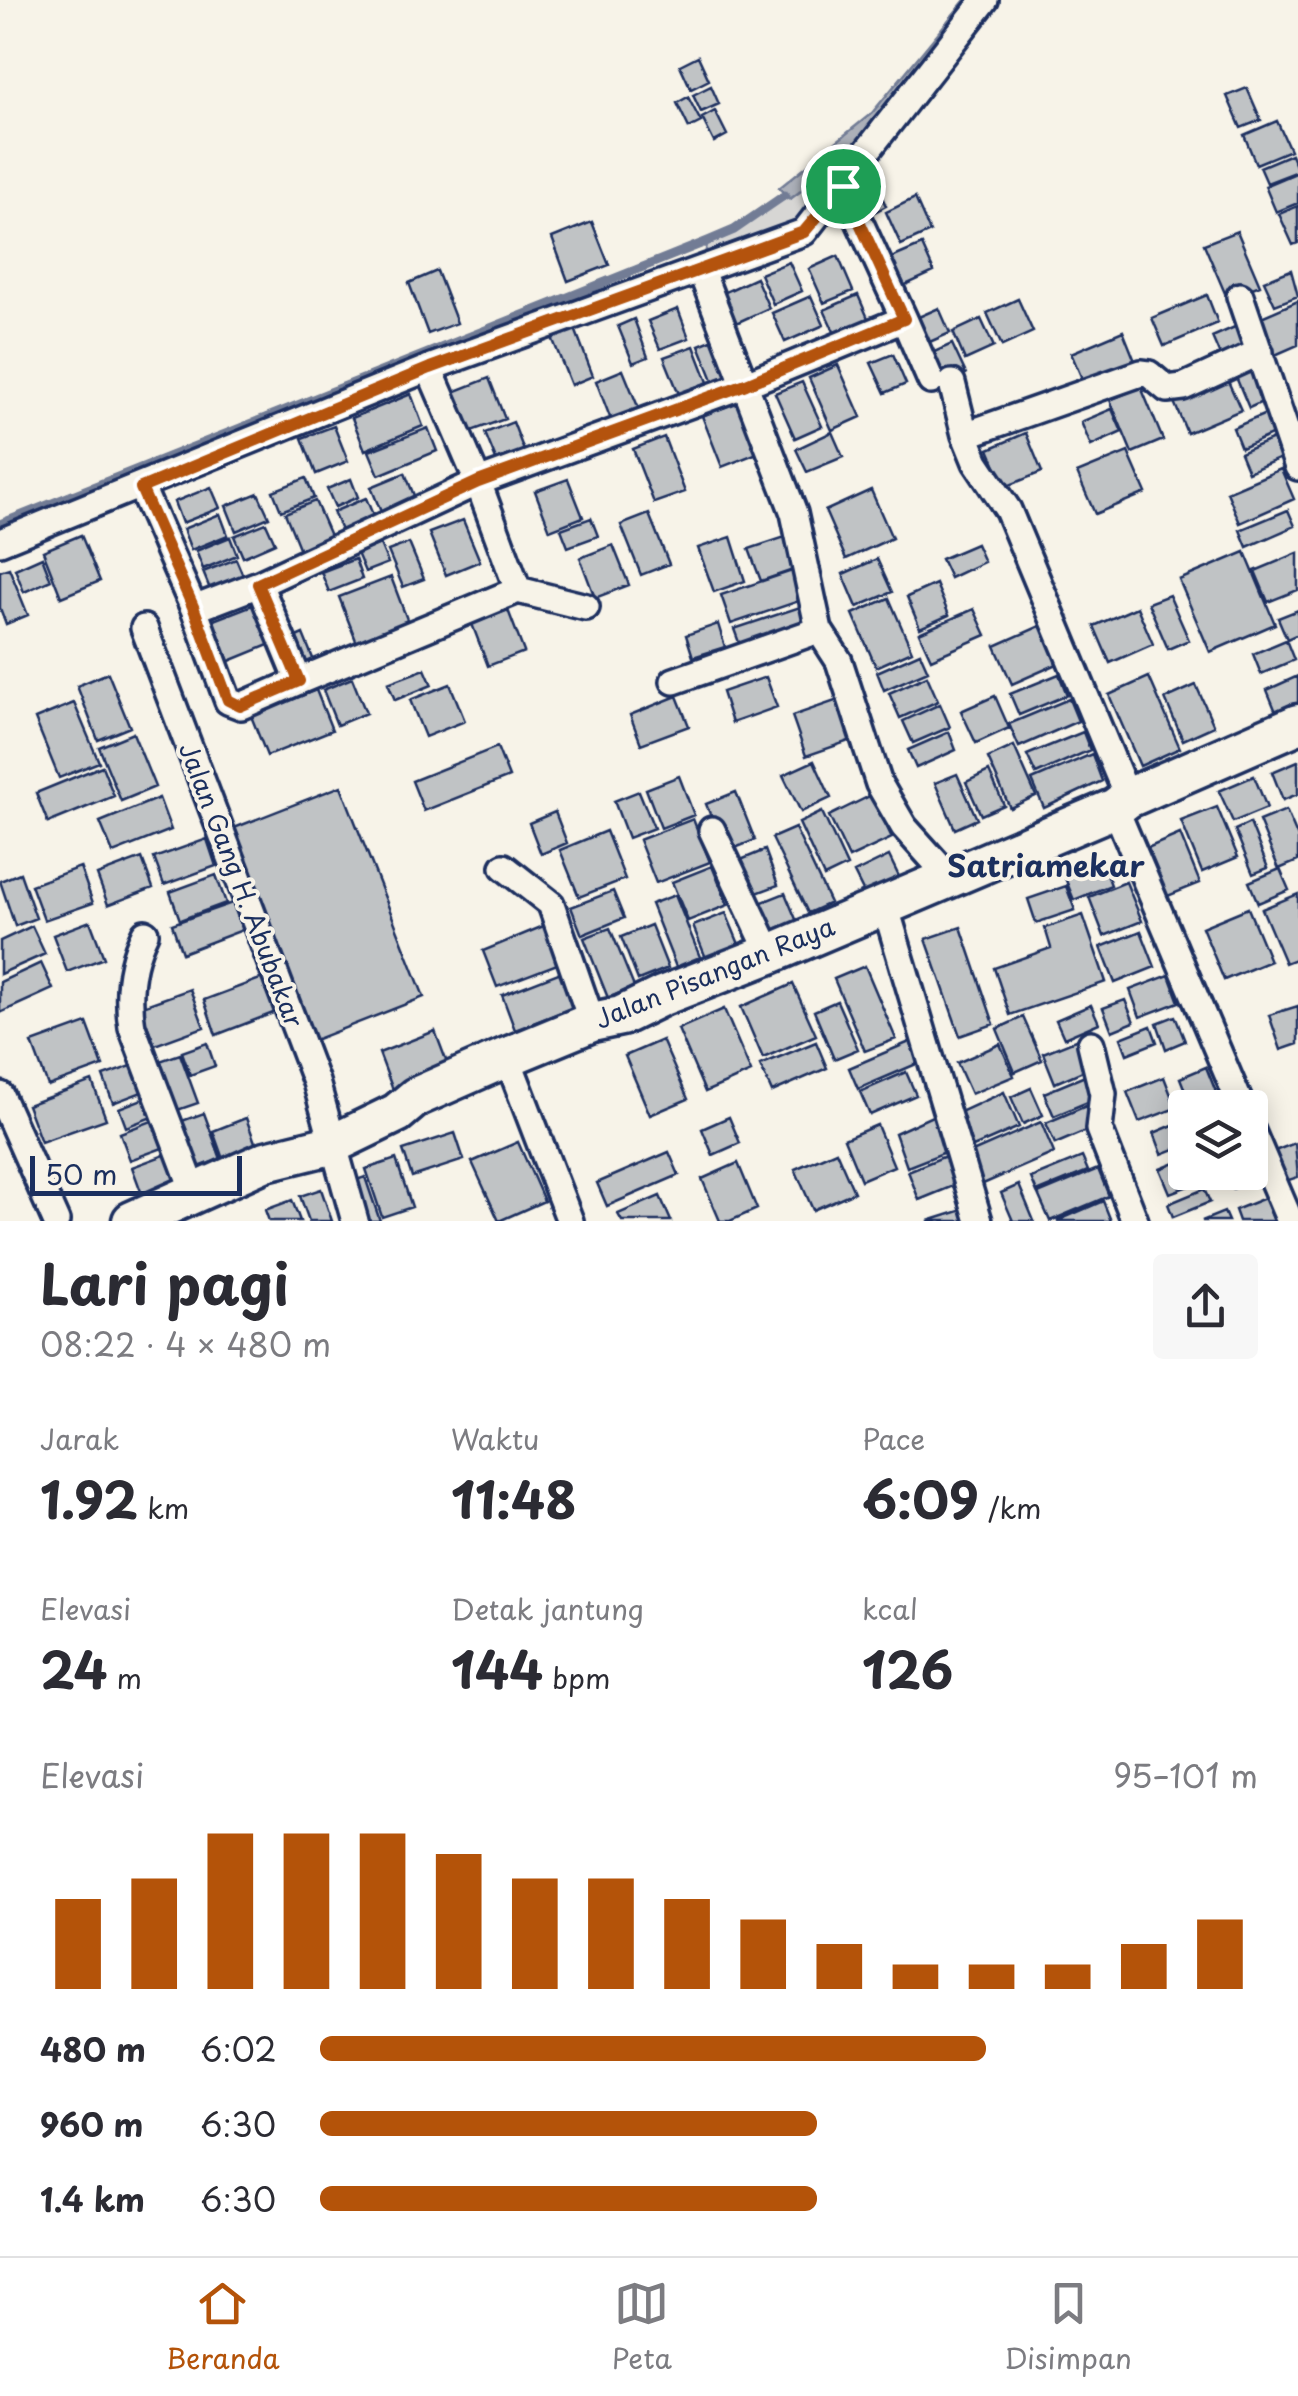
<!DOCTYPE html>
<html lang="id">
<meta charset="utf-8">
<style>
body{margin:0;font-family:"Playpen Sans",sans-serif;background:#f7f7f7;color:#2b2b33;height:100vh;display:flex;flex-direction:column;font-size:38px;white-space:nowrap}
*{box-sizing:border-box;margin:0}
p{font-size:32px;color:#7c7c81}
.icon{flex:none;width:55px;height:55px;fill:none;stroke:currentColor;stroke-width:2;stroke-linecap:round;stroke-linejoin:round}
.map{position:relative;height:1221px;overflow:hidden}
.panel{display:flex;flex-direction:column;background:#fff;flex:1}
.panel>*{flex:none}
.fabs{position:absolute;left:1168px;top:1090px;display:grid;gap:20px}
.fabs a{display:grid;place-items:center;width:100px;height:100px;border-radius:10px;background:#fff;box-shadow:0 5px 25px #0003;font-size:50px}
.scale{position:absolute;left:30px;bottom:25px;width:212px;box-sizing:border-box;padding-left:10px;border:5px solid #1b2f5e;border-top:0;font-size:28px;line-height:35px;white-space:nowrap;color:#1b2f5e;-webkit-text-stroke:8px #f7f3e8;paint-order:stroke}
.pin{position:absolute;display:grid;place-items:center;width:85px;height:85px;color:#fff;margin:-42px;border:5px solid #fff;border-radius:50%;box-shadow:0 2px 10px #0007}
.round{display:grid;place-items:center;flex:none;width:105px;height:105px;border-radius:10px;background:#f7f7f7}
.overview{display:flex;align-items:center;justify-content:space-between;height:170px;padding:0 40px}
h1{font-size:55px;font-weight:700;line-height:75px}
.metrics{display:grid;grid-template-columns:repeat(3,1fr);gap:15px;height:170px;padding:10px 40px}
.metrics div{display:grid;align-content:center}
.metrics b{font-size:50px;font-weight:700}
.metrics small{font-size:28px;font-weight:400}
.metrics p{font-size:28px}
.chart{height:280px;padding:20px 40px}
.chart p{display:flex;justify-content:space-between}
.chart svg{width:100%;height:180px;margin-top:10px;stroke:#b45309;stroke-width:6}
ul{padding:0 40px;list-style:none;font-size:32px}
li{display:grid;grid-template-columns:160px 120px 1fr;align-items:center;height:75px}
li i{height:25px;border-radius:12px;background:#b45309}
.menu{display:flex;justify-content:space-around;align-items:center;height:140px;border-top:2px solid #e1e1e2;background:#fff;font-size:28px;color:#7c7c81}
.menu a{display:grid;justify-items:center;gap:5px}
.menu .on{color:#b45309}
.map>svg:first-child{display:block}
</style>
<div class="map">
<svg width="1298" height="1221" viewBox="0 0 1298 1221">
<rect width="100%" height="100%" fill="#f7f3e8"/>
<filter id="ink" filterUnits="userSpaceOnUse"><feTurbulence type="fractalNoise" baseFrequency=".01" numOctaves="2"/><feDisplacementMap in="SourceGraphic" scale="20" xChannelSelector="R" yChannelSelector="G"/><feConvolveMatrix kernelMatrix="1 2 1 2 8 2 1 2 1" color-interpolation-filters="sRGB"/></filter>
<g filter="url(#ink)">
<path fill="#d7d6d4" stroke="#798299" stroke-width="2.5" d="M861,146L804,232L701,271L708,241L734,230L785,195L790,199Z"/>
<path fill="#acb0b9" stroke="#727c95" stroke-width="2.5" d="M965,0H985L861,146L790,199L779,188L872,113Z"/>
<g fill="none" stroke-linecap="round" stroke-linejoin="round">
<path stroke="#727c95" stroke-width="9" d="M0,524L708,241L734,230L785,195"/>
</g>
<path fill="#c0c3c5" stroke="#1b2f5e" stroke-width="2.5" d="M698,56L709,80L691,89L680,65Z
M711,86L719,104L701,112L693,95Z
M1247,88L1261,120L1241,128L1227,96Z
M688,97L701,122L689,128L677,103Z
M715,111L727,135L714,142L702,118Z
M1277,121L1290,150L1256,164L1244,135Z
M1291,154L1298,171L1267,183L1260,167Z
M867,163L886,206L863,218L849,186Z
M1298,172V203L1276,212L1265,186Z
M915,198L930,232L901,245L886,212Z
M1298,206V243L1293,245L1279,214Z
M592,222L609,265L568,281L552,238Z
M1237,231L1260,285L1227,298L1204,244Z
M922,245L934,272L899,288L887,260Z
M838,256L853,291L824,303L809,269Z
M789,262L802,291L773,304L760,274Z
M1291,270L1298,296L1275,305L1264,281Z
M437,271L457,323L428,334L409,283Z
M756,278L769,308L736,323L723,293Z
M858,295L871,325L838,340L824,310Z
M1207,295L1218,323L1164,346L1152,318Z
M811,296L824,325L785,342L772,313Z
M1018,299L1033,332L1002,346L987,313Z
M1298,301V345L1275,355L1259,318Z
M939,308L950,333L925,344L914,319Z
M678,309L689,338L660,349L648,321Z
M634,319L648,357L633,363L618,326Z
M981,319L994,347L965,360L953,332Z
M1244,323L1253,345L1221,358L1212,337Z
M574,326L593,376L571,385L551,335Z
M1123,331L1137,366L1086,388L1071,353Z
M719,337L735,378L715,385L699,345Z
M952,344L966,374L937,387L923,357Z
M694,346L708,382L679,394L664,357Z
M893,354L906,384L885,393L871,363Z
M1257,360L1273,397L1249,408L1233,370Z
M838,365L861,417L832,430L809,378Z
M623,370L639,409L611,420L596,381Z
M489,378L505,419L466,433L451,393Z
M1227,379L1241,410L1187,433L1174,402Z
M802,382L822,426L795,438L775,393Z
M1141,387L1163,440L1132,453L1110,400Z
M411,394L423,426L365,450L352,418Z
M740,401L760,452L722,467L702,416Z
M1112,409L1122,432L1091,446L1081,422Z
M1275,410L1283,430L1241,448L1233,428Z
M513,422L526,456L499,467L485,433Z
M334,426L348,461L316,474L302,438Z
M428,428L437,451L379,475L369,451Z
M832,432L843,457L807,472L796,449Z
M1026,433L1042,472L1005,487L989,449Z
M1280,436L1288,455L1248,472L1240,453Z
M664,437L685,492L654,503L633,449Z
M1128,452L1146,493L1095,514L1077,473Z
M1281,469L1294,499L1240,523L1227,492Z
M405,473L415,498L381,512L371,487Z
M306,478L314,498L281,511L273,491Z
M351,479L358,497L335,507L327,489Z
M568,479L583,517L550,530L535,491Z
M211,487L220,508L182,523L174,502Z
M871,490L892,538L846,559L825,511Z
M258,493L269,517L236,531L226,506Z
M366,498L375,520L342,533L333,512Z
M315,501L331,538L300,550L285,513Z
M1288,510L1295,526L1247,547L1240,530Z
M220,514L228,535L191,550L183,529Z
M649,514L669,564L641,575L621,525Z
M591,518L598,536L568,547L561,529Z
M463,520L480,561L446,575L429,533Z
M266,523L275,543L243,557L234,536Z
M81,535L100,581L61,597L43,551Z
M230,537L237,555L203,569L196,551Z
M731,537L745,581L714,592L698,548Z
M785,537L796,569L761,581L749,549Z
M409,543L424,579L403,587L388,551Z
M380,544L388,563L365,572L357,553Z
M976,544L984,562L950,578L941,559Z
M613,545L629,585L595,598L580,558Z
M1245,552L1275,624L1210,652L1179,580Z
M1298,553V590L1268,602L1255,571Z
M42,557L51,580L24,592L15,569Z
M236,559L245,580L212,594L203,572Z
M355,559L362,579L329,592L321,572Z
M877,559L892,592L857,607L843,574Z
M9,568L28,615L6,624L0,608V571Z
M795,570L805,599L731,624L721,595Z
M391,577L408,622L357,643L339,597Z
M936,584L949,615L920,628L907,597Z
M1169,595L1189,640L1168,649L1148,603Z
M889,598L912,651L876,667L853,614Z
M255,604L271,644L227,662L211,621Z
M800,607L806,625L741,648L734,629Z
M1137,607L1153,644L1110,663L1094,626Z
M974,609L986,635L931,659L919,633Z
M508,610L524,652L488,666L472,624Z
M1298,610V634L1287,639L1278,618Z
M1047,623L1064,661L1012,684L995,646Z
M718,624L725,647L693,657L686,635Z
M303,634L316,666L299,673L287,641Z
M1286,640L1294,660L1261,674L1253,654Z
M920,653L928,671L884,690L877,672Z
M425,669L432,685L395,700L388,683Z
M108,673L130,727L98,740L77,686Z
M1059,674L1067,695L1019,715L1010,694Z
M927,676L938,701L900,718L889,693Z
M1298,676V711L1279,719L1267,690Z
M766,677L777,707L732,723L722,692Z
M1149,677L1180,748L1140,766L1109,695Z
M352,678L366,713L337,725L323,690Z
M450,684L465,721L425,737L410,700Z
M1196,685L1214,726L1183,740L1165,699Z
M316,690L332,730L267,756L251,716Z
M677,696L689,726L641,744L630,715Z
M995,696L1009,728L976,743L961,711Z
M1069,699L1078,721L1019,747L1009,724Z
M838,700L852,740L806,756L792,716Z
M74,703L99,762L59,778L35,719Z
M940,704L950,727L913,743L903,721Z
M949,732L956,750L916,768L908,750Z
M1083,732L1090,750L1036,774L1027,755Z
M133,733L155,787L121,801L99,747Z
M1014,746L1036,796L1010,808L988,758Z
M497,747L509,777L424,811L412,781Z
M1092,754L1102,781L1044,808L1032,780Z
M814,761L831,798L801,812L783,775Z
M1298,761V794L1283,800L1272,772Z
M102,766L114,796L48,823L36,793Z
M989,771L1004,805L981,815L966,782Z
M957,774L977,819L955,829L935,783Z
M679,776L694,815L661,828L646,789Z
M1254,776L1267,808L1233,822L1219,791Z
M341,786L424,997L312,1041L229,830Z
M639,791L654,828L628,838L614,801Z
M736,792L755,840L725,852L706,804Z
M872,795L892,838L849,858L829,816Z
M159,798L171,830L113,853L100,822Z
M1217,807L1238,857L1202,872L1181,821Z
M1286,810L1298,838V861L1279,869L1259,821Z
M555,812L567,843L541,854L529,823Z
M822,812L847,866L824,877L799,823Z
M693,819L710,862L656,883L639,840Z
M1250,823L1268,868L1253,874L1235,830Z
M795,828L830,903L808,913L772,838Z
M606,831L625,879L579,897L560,850Z
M1180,834L1200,883L1158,900L1138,852Z
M207,839L216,866L164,885L154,858Z
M765,850L778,885L749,896L736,862Z
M889,856L904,887L869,903L854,873Z
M142,858L153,888L108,905L97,875Z
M1101,858L1111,885L1074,900L1063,873Z
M712,866L728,905L688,921L672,882Z
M80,867L93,903L44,920L31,885Z
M1280,869L1289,890L1258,903L1249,882Z
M20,873L36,918L15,926L0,881Z
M216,875L226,903L180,920L170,892Z
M1126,882L1142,921L1104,936L1089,897Z
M1066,886L1075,910L1036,923L1028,899Z
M613,891L624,918L582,935L571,907Z
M785,893L798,924L767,936L755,905Z
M1298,894V958L1285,963L1262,909Z
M675,895L700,957L676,967L651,904Z
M235,902L245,929L182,953L172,924Z
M1248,908L1270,961L1224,980L1202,927Z
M726,913L741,949L708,963L693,926Z
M1083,915L1106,982L1010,1015L994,968L1051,948L1045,928Z
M90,921L104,958L67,972L53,935Z
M546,925L560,963L497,987L483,951Z
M651,925L668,968L638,980L621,937Z
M32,926L45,954L0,974V941Z
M961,927L994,1024L960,1036L926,939Z
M610,928L634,987L608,998L584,938Z
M1141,931L1155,967L1115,983L1101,947Z
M41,963L53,989L0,1013V982Z
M865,966L896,1039L865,1051L834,979Z
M566,970L580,1005L515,1030L502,995Z
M1169,975L1179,1002L1140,1017L1130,990Z
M268,976L281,1010L216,1035L204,1000Z
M793,984L816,1035L763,1058L741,1007Z
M190,989L204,1027L155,1045L140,1007Z
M1125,1000L1134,1022L1112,1031L1103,1008Z
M837,1001L858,1049L834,1059L814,1011Z
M1091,1005L1099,1023L1064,1038L1056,1020Z
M1298,1006V1044L1281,1050L1269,1015Z
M724,1009L751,1072L705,1092L678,1029Z
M1175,1016L1185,1041L1166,1049L1157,1023Z
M1023,1017L1042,1060L1015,1072L997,1029Z
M87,1023L103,1066L48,1086L32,1043Z
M1151,1026L1157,1042L1127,1054L1121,1038Z
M435,1031L449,1068L393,1090L379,1053Z
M1080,1038L1092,1067L1055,1083L1043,1053Z
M662,1040L688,1099L650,1115L625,1056Z
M912,1041L921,1062L858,1089L849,1068Z
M816,1042L827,1068L772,1092L760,1065Z
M207,1043L215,1066L190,1075L182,1052Z
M1000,1044L1014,1076L971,1094L957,1063Z
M180,1054L198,1103L169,1113L151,1064Z
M140,1063L150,1089L113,1103L103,1076Z
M1206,1067L1216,1092L1190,1103L1180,1078Z
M906,1072L916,1095L870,1115L860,1092Z
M1085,1076L1095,1099L1054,1116L1044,1093Z
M1164,1077L1176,1108L1139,1122L1127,1092Z
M92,1081L106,1119L41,1142L27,1105Z
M1031,1088L1043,1115L1023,1124L1011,1097Z
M1004,1092L1019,1127L973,1147L958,1113Z
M150,1096L157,1115L126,1127L119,1108Z
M1086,1106L1095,1127L1055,1144L1046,1123Z
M941,1112L953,1149L907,1167L895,1133Z
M204,1113L221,1159L188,1171L171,1125Z
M729,1117L740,1143L713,1155L702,1129Z
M246,1118L259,1153L225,1165L213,1131Z
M157,1119L168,1146L130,1160L120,1133Z
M1185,1120V1145L1162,1154L1154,1133Z
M1041,1122L1054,1153L983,1184L970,1153Z
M877,1125L894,1166L861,1180L844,1139Z
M455,1133L464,1160L412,1177L403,1150Z
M518,1142L544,1201L499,1221L472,1162Z
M1295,1143L1298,1177L1283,1182L1272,1152Z
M1250,1146L1262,1177L1232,1189L1226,1172H1250Z
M836,1151L854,1192L813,1210L795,1169Z
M669,1152L679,1175L607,1206L597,1183Z
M953,1153L963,1182L919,1200L908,1171Z
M167,1154L178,1184L143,1197L132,1167Z
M1082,1157L1088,1171L1037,1192L1031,1178Z
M396,1159L412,1207L382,1217L366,1169Z
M1185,1159V1172H1205L1207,1179L1170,1193L1160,1169Z
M738,1163L757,1209L730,1221H720L702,1179Z
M1098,1169L1109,1196L1050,1221L1038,1194Z
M365,1177L380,1221H361L348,1183Z
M1019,1185L1034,1221H1013L1001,1193Z
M321,1189L332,1221H309L300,1196Z
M1204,1189L1210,1202L1173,1217L1168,1204Z
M660,1196L671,1221H622L618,1214Z
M1265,1198L1274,1221H1239L1235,1210Z
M292,1200L300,1221H269L265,1210Z
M1103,1201L1111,1221H1057Z
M972,1207L976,1221H928Z
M1224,1212L1228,1221H1202Z"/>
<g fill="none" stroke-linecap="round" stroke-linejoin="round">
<g stroke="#1b2f5e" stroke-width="32">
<path id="street" d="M843,186L904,319
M701,271L794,513L819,630L839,661L879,784L904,827L949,877
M1240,296L1298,467
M429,368L478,482L518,590L586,607
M952,383L965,435L976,462L1008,510L1128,798
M965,435L1141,373L1149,374L1167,389L1183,387L1260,352
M141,487L194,609L228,701L241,706L299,681
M0,542L429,368L804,232L985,0
M259,584L299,681L518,590
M194,609L259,584L478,482L746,384L904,319L931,381
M144,628L316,1082L355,1221
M674,681L819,630
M1115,808L1242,1108
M712,830L770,954
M504,867L551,904L592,1022
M885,905L979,1221
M145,933C130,963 127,995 132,1027L195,1194
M1091,1044L1103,1094L1099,1129L1135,1221
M507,1057L570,1221
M0,1095L56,1221
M1250,1127L1290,1221"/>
</g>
<g stroke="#1b2f5e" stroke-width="45">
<path id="secondary" d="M132,1221L266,1161L331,1145L397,1113L416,1097L507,1057L592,1022L621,1016L662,996L770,954L1115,808L1128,798L1298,724"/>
</g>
<use href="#street" stroke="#f7f3e8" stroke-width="25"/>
<use href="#secondary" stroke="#f7f3e8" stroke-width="38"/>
</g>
</g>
<g fill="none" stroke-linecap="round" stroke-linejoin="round" filter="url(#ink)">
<g stroke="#fff" stroke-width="20">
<path id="route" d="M843,186L904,319L746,384L478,482L258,584L299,681L240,706L228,700L194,609L141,488L430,368L804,232Z"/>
</g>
<use href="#route" stroke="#b45309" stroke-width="12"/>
</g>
<g text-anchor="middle" stroke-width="8" stroke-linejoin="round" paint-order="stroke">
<g font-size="25" fill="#1b2f5e" stroke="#f7f3e8">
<text transform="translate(241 885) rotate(69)" y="9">Jalan Gang H. Abubakar</text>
<text transform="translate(715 973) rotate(-22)" y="9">Jalan Pisangan Raya</text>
</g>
<g font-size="30" font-weight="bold" fill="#1b2f5e" stroke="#f7f3e8">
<text x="1046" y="877">Satriamekar</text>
</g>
</g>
</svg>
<div class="fabs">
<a><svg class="icon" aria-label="layers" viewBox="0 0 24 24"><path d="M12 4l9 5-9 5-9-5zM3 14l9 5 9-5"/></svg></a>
</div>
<div class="scale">50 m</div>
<div class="pin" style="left:843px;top:186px;background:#1e9e55"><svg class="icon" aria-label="arrive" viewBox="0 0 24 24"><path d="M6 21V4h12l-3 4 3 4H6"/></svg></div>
</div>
<section class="panel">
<div class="overview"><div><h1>Lari pagi</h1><p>08:22 · 4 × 480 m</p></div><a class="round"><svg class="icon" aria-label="share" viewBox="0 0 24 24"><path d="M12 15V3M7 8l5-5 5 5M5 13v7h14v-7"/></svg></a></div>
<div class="metrics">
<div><p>Jarak</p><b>1.92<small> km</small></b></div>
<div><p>Waktu</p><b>11:48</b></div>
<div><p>Pace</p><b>6:09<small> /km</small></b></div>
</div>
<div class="metrics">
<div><p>Elevasi</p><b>24<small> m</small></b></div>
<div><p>Detak jantung</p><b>144<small> bpm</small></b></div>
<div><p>kcal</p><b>126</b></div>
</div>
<div class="chart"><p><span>Elevasi</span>95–101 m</p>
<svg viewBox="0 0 160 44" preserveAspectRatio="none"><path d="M5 44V22M15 44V17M25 44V6M35 44V6M45 44V6M55 44V11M65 44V17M75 44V17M85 44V22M95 44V27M105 44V33M115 44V38M125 44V38M135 44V38M145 44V33M155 44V27"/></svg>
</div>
<ul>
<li><b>480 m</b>6:02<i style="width:71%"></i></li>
<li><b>960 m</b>6:30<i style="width:53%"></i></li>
<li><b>1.4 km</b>6:30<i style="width:53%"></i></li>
</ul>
</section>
<nav class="menu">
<a class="on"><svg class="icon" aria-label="home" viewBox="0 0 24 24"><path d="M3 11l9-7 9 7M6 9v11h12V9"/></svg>Beranda</a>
<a><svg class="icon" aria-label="map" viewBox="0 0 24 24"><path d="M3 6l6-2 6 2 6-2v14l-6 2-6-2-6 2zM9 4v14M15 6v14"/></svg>Peta</a>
<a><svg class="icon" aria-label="saved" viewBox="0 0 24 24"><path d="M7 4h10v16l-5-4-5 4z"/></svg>Disimpan</a>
</nav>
